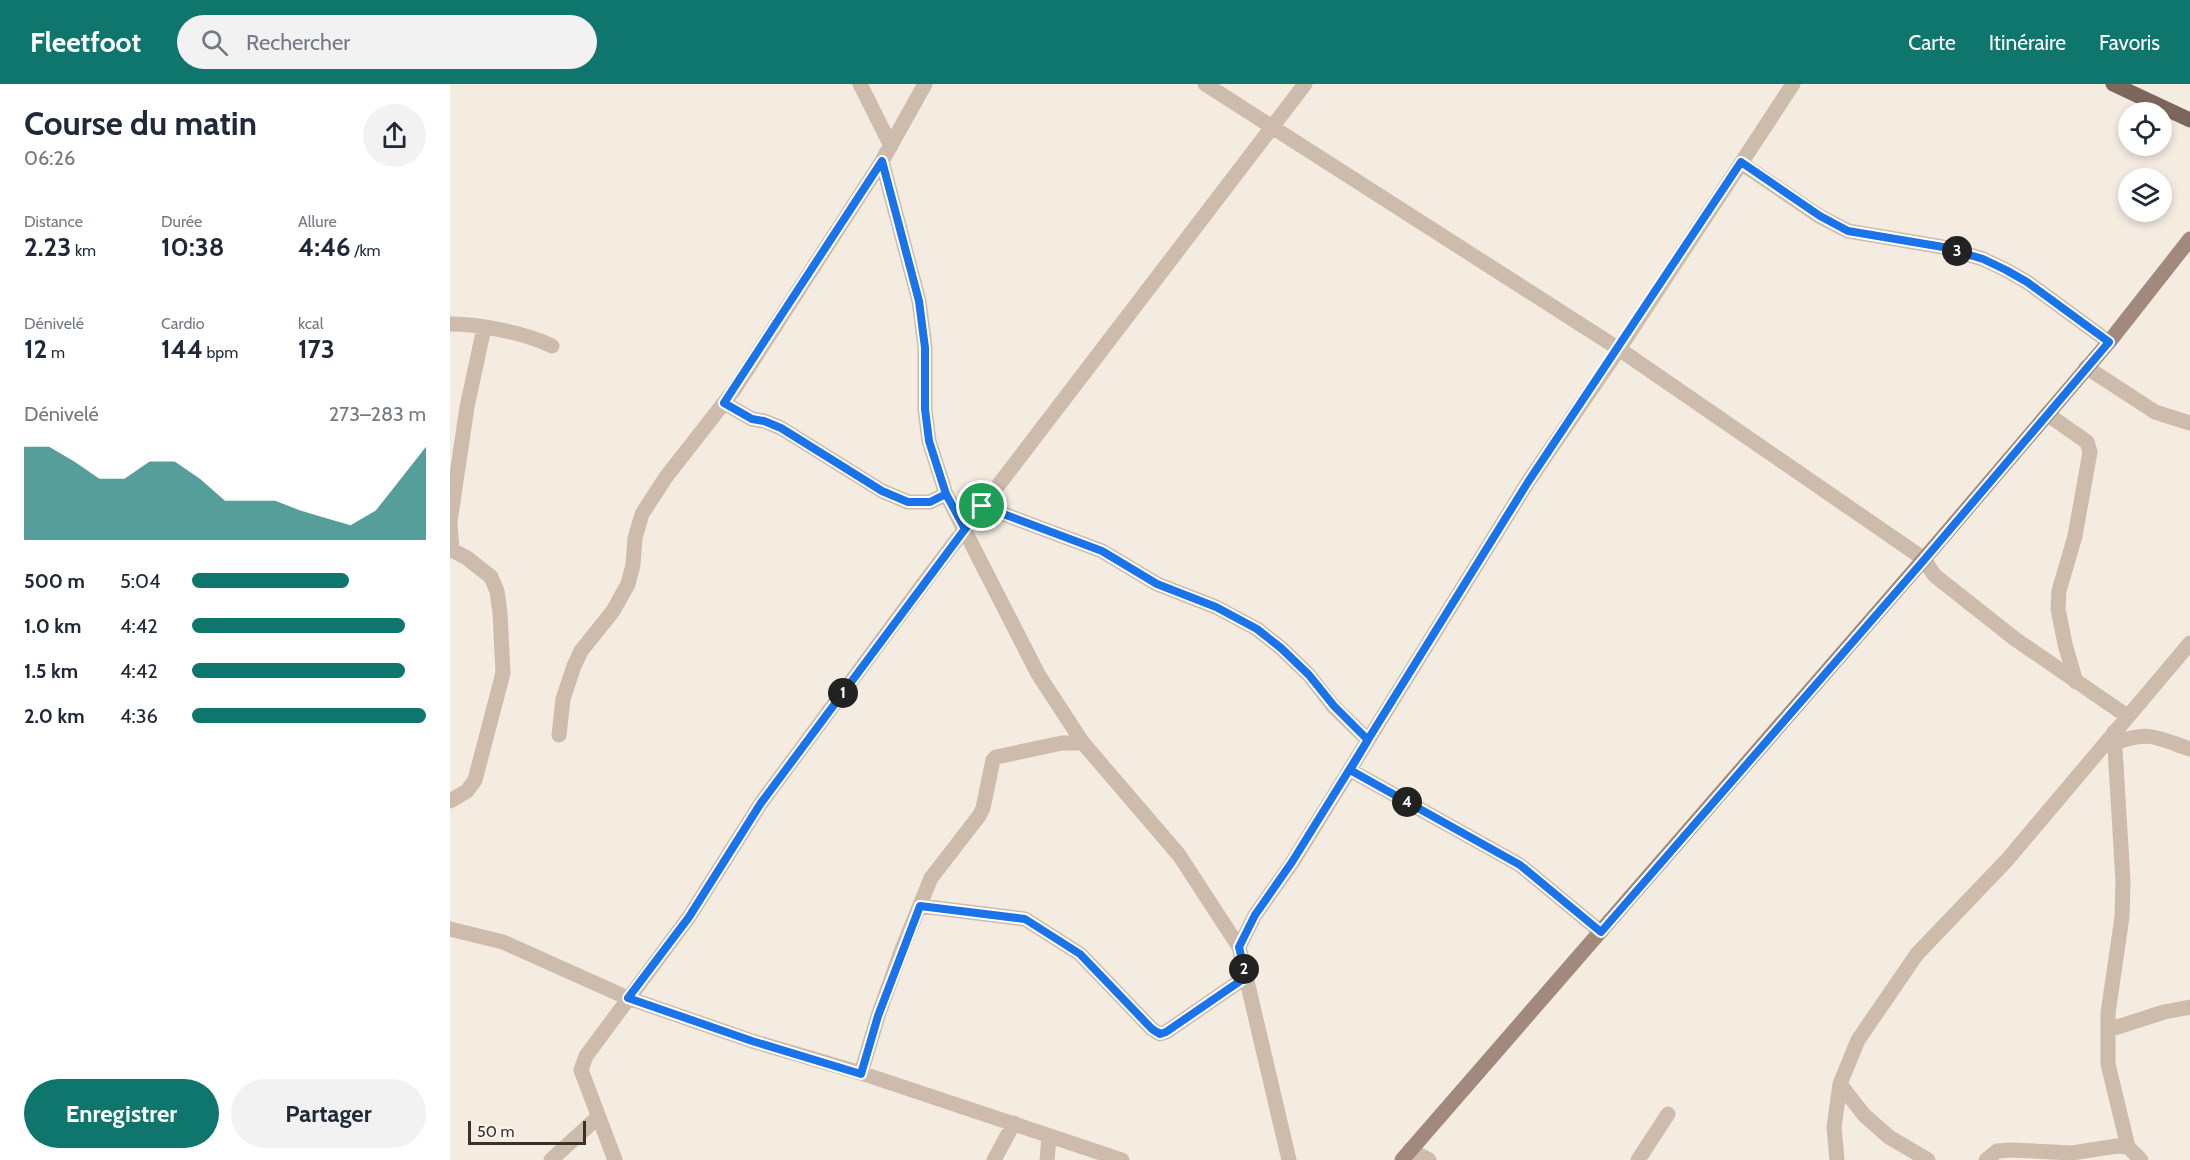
<!DOCTYPE html>
<html lang="fr">
<meta charset="utf-8">
<style>
body{margin:0;font-family:Cabin,sans-serif;background:#f2f2f3;color:#1f2937;height:100vh;display:flex;flex-direction:column;font-size:22px;white-space:nowrap}
*{box-sizing:border-box;margin:0}
p{font-size:20px;color:#747a83}
.icon{flex:none;width:33px;height:33px;fill:none;stroke:currentColor;stroke-width:2;stroke-linecap:round;stroke-linejoin:round}
.map{position:relative;flex:1;overflow:hidden}
.side{display:flex;flex-direction:column;background:#fff;width:450px}
.side>*{flex:none}
.tools{position:absolute;left:1668px;top:18px;display:grid;gap:12px}
.tools a{display:grid;place-items:center;width:54px;height:54px;border-radius:50%;background:#fff;box-shadow:0 3px 9px #0003;font-size:30px}
.scale{position:absolute;left:18px;bottom:15px;width:118px;box-sizing:border-box;padding-left:6px;border:3px solid #3b302b;border-top:0;font-size:16px;line-height:21px;white-space:nowrap;color:#3b302b;-webkit-text-stroke:4px #fbf5ee;paint-order:stroke}
.pin{position:absolute;display:grid;place-items:center;width:51px;height:51px;color:#fff;margin:-26px;border:3px solid #fff;border-radius:50%;box-shadow:0 2px 6px #0007}
.km{position:absolute;width:30px;height:30px;margin:-15px;border-radius:50%;background:#222;color:#fff;font-size:16px;line-height:30px;text-align:center}
.round{display:grid;place-items:center;flex:none;width:63px;height:63px;border-radius:32px;background:#f2f2f3}
.summary{display:flex;align-items:center;justify-content:space-between;height:102px;padding:0 24px}
h1{font-size:33px;font-weight:800;line-height:45px}
.stats{display:grid;grid-template-columns:repeat(3,1fr);gap:9px;height:102px;padding:6px 24px}
.stats div{display:grid;align-content:center}
.stats b{font-size:26px;font-weight:800}
.stats small{font-size:16px;font-weight:400}
.stats p{font-size:16px}
.chart{height:168px;padding:12px 24px}
.chart p{display:flex;justify-content:space-between}
.chart svg{width:100%;height:108px;margin-top:6px;fill:#0f766e;opacity:.7}
.cta{display:flex;gap:12px;margin-top:auto;padding:12px 24px}
.cta a{flex:1;height:69px;border-radius:36px;background:#0f766e;color:#fff;font-size:24px;font-weight:800;line-height:69px;text-align:center}
.cta a+a{background:#f2f2f3;color:#1f2937}
ul{padding:0 24px;list-style:none;font-size:20px}
li{display:grid;grid-template-columns:96px 72px 1fr;align-items:center;height:45px}
li i{height:15px;border-radius:8px;background:#0f766e}
header{display:flex;align-items:center;gap:36px;box-sizing:border-box;height:84px;padding:0 30px;background:#0f766e;color:#fff}
header strong{font-size:28px}
nav{display:flex;gap:33px;margin-inline-start:auto;font-size:21px}
.search{width:420px;height:54px;background:#f2f2f3;display:flex;align-items:center;gap:15px;box-sizing:border-box;padding:0 21px;border-radius:33px;color:#747a83;font-size:22px}
main{display:flex;flex:1;min-height:0}
.map>svg:first-child{display:block}
</style>
<header>
<strong>Fleetfoot</strong>
<div class="search"><svg class="icon" aria-label="search" viewBox="0 0 24 24"><circle cx="10" cy="10" r="6"/><path d="M15 15l6 6"/></svg>Rechercher</div>
<nav><a>Carte</a><a>Itinéraire</a><a>Favoris</a></nav>
</header>
<main>
<section class="side">
<div class="summary"><div><h1>Course du matin</h1><p>06:26</p></div><a class="round"><svg class="icon" aria-label="share" viewBox="0 0 24 24"><path d="M12 15V3M7 8l5-5 5 5M5 13v7h14v-7"/></svg></a></div>
<div class="stats">
<div><p>Distance</p><b>2.23<small> km</small></b></div>
<div><p>Durée</p><b>10:38</b></div>
<div><p>Allure</p><b>4:46<small> /km</small></b></div>
</div>
<div class="stats">
<div><p>Dénivelé</p><b>12<small> m</small></b></div>
<div><p>Cardio</p><b>144<small> bpm</small></b></div>
<div><p>kcal</p><b>173</b></div>
</div>
<div class="chart"><p><span>Dénivelé</span>273–283 m</p>
<svg viewBox="0 0 160 44" preserveAspectRatio="none"><path d="M0 44V6L10 6L20 12L30 19L40 19L50 12L60 12L70 19L80 28L90 28L100 28L110 32L120 35L130 38L140 32L150 19L160 6V44z"/></svg>
</div>
<ul>
<li><b>500 m</b>5:04<i style="width:67%"></i></li>
<li><b>1.0 km</b>4:42<i style="width:91%"></i></li>
<li><b>1.5 km</b>4:42<i style="width:91%"></i></li>
<li><b>2.0 km</b>4:36<i style="width:100%"></i></li>
</ul>
<div class="cta"><a>Enregistrer</a><a>Partager</a></div>
</section>
<div class="map">
<svg width="1740" height="1076" viewBox="0 0 1740 1076">
<rect width="100%" height="100%" fill="#f4ebe1"/>
<g fill="none" stroke-linecap="round" stroke-linejoin="round">
<path stroke="#cdbbac" stroke-width="15" d="M410,0L441,62
M755,0L1169,265L1474,475L1484,491L1565,555L1677,632
M432,77L469,217L475,263V325L479,357L496,410L588,590L633,659L729,771L789,863L839,1076
M1291,79L1369,132L1398,147L1493,163L1533,175L1556,186L1577,198L1659,258
M0,240C30,240 75,249 102,262
M1636,283L1705,328L1740,339
M274,319L302,335L314,337L331,344L432,407L458,418H480L496,410
M1597,330L1637,358L1640,368L1625,452L1609,507L1608,525L1615,560L1626,598
M532,422L652,467L707,500L766,523L807,545L831,564L859,591L883,622L918,656
M0,465L17,474L41,493L47,507L50,529L53,589L25,696L17,707L0,717
M2,466L0,438L17,323L34,244
M1664,648L1673,797L1672,833L1658,929V980L1678,1063L1691,1076
M109,651L113,615L124,582L131,567L163,527L178,500L183,481L185,454L192,430L216,393L284,306L432,77L475,0
M1665,659C1700,646 1707,654 1740,665
M900,686L1070,781L1151,848
M470,822L575,835L630,870L702,945L710,950L716,948L796,893
M0,845L53,858L178,914L302,957L411,989L672,1076
M789,863L805,831L842,779L1078,398L1169,265L1343,0
M1658,946L1714,928L1740,923
M411,989L428,932L452,865L481,794L529,732L533,724L543,676L546,673L612,659H633
M1390,1000L1414,1031L1439,1053L1478,1076
M960,1066L979,1076
M101,1076L148,1033
M165,1076L131,986L136,972L239,833L311,719L482,488L855,0
M544,1076L564,1039
M597,1076L599,1053
M1188,1076L1218,1030
M1387,1076L1384,1043L1390,1000L1408,956L1467,870L1557,776L1740,559
M1536,1076L1547,1067L1562,1066L1622,1069L1667,1062L1678,1063"/>
<path stroke="#a18a7d" stroke-width="15" d="M952,1076L1474,475L1659,258L1740,155"/>
<path stroke="#7d675c" stroke-width="15" d="M1663,0L1740,36"/>
</g>
<g fill="none" stroke-linecap="round" stroke-linejoin="round">
<g stroke="#fff" stroke-width="12">
<path id="route" d="M532,422L515,445L496,410L480,418H458L432,407L331,344L314,337L302,335L274,319L432,77L469,217L475,264V325L479,357L496,410L515,445L311,719L239,833L178,914L302,957L411,990L428,932L470,822L575,835L630,870L702,945L710,950L716,948L796,893L789,863L805,831L842,778L1078,398L1291,78L1370,132L1398,147L1493,163L1533,175L1556,186L1577,198L1659,258L1474,476L1151,848L1070,781L900,686L918,656L884,622L859,591L831,564L807,545L766,523L707,500L652,467L532,422"/>
</g>
<use href="#route" stroke="#1a73e8" stroke-width="8"/>
</g>
</svg>
<div class="tools">
<a><svg class="icon" aria-label="locate" viewBox="0 0 24 24"><circle cx="12" cy="12" r="6"/><path d="M12 2v4M12 18v4M2 12h4M18 12h4"/></svg></a>
<a><svg class="icon" aria-label="layers" viewBox="0 0 24 24"><path d="M12 4l9 5-9 5-9-5zM3 14l9 5 9-5"/></svg></a>
</div>
<div class="scale">50 m</div>
<div class="pin" style="left:532px;top:422px;background:#1e9e55"><svg class="icon" aria-label="arrive" viewBox="0 0 24 24"><path d="M6 21V4h12l-3 4 3 4H6"/></svg></div>
<b class="km" style="left:393px;top:609px">1</b>
<b class="km" style="left:794px;top:885px">2</b>
<b class="km" style="left:1507px;top:167px">3</b>
<b class="km" style="left:957px;top:718px">4</b>
</div>
</main>
